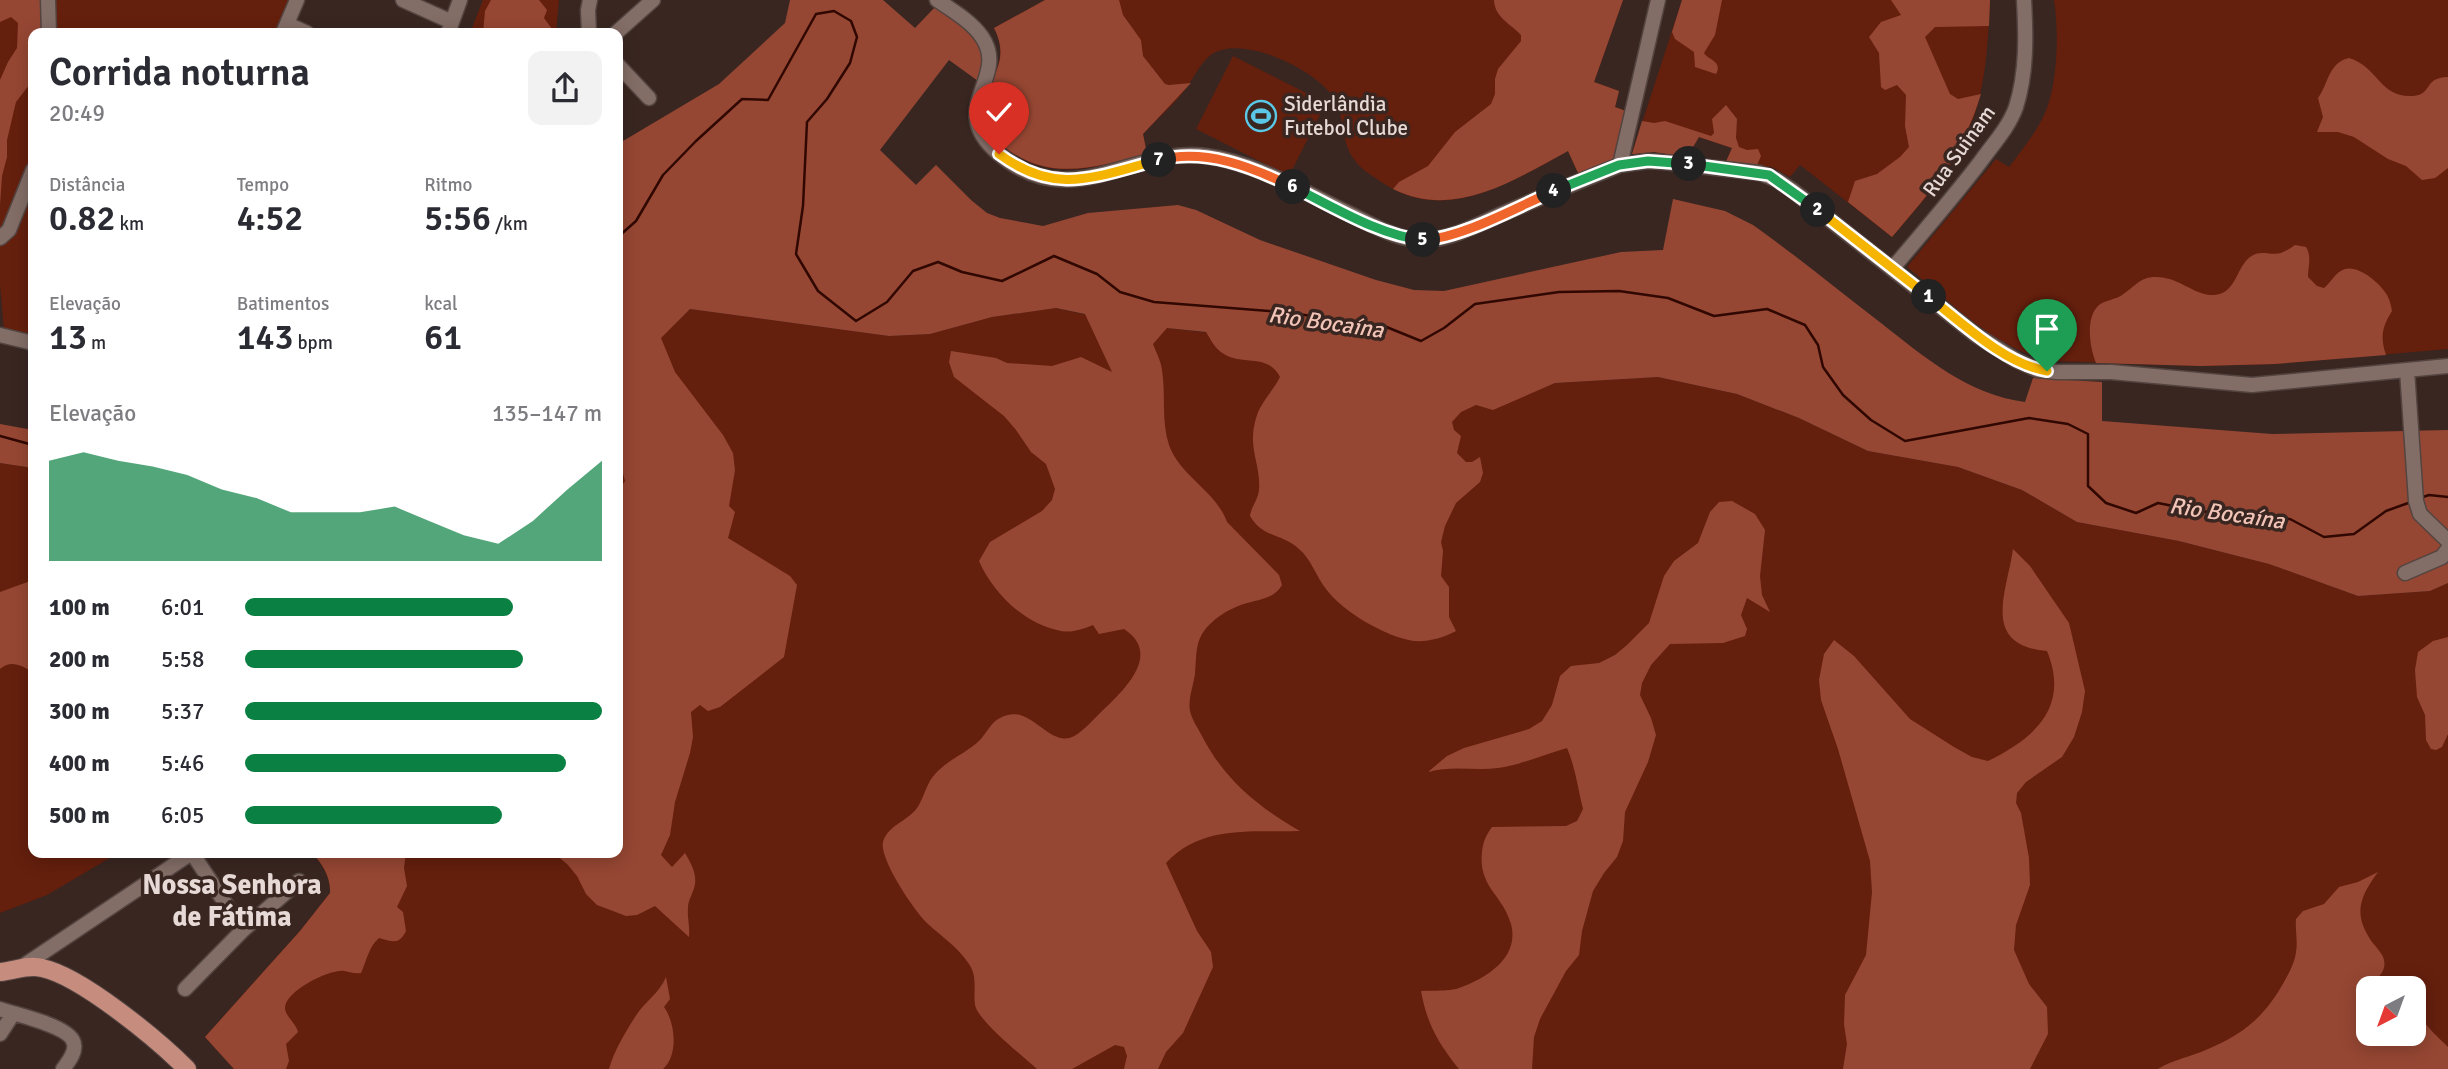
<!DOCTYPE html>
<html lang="pt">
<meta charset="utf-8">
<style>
body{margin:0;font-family:Signika,sans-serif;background:#f2f2f3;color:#2b2b33;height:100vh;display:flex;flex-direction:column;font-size:26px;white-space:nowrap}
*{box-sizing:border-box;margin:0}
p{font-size:23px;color:#7c7c81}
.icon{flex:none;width:38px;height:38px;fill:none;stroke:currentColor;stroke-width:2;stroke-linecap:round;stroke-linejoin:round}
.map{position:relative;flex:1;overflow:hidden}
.side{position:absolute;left:28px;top:28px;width:595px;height:830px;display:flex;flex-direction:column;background:#fff;border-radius:14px;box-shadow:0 4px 18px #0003}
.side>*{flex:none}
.needle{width:46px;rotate:221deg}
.buttons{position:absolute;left:2356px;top:976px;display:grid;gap:14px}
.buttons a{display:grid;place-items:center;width:70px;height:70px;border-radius:14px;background:#fff;box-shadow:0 4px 18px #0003;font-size:35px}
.pin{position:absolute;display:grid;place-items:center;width:60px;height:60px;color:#fff;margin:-72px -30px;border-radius:50% 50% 50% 0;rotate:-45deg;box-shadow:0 0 7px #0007}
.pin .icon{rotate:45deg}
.km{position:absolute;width:35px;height:35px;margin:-18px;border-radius:50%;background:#222;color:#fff;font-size:19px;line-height:35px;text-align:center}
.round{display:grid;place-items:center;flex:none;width:74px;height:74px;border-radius:14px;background:#f2f2f3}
.head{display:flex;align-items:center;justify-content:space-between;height:119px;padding:0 21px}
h1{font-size:38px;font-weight:600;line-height:52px}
.stats{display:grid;grid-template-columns:repeat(3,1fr);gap:10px;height:119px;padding:7px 21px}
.stats div{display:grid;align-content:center}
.stats b{font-size:35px;font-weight:600}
.stats small{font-size:19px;font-weight:400}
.stats p{font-size:19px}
.chart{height:196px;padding:14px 21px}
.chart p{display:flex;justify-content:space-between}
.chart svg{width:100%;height:126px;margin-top:7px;fill:#0b8043;opacity:.7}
ul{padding:0 21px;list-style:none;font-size:23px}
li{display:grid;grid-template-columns:112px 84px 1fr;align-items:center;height:52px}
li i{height:18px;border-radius:9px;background:#0b8043}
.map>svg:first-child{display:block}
</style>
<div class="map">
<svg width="2448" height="1069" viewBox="0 0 2448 1069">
<rect width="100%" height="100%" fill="#392621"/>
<path fill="#651f0d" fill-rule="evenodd" d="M0,0H290L276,33H33V151L7,220L0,229Z
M483,0H559L556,33H470Z
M1045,0H1623L1594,82L1619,91L1615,107L1626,111L1613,162L1579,175L1568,151C1512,181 1449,224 1386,185C1374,177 1361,170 1353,158C1341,141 1345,117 1334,98C1317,70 1243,34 1212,54C1198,64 1192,83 1180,96C1169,109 1155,121 1143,134L1147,154C1105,165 1058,181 1018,156C1005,149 998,144 994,130C991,121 984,108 986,99C992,70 1010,59 994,28Z
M1682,0H1990C1988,43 1986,87 1970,128C1954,169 1920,204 1892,237L1800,165L1790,177L1772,167L1725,164L1732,148L1699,137L1687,157L1654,152L1632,154Z
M2054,0H2448V349L2275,364L2201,366L2052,361C1996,350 1950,301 1907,267L1996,159L2009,167C2022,150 2036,133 2045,113C2058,83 2059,32 2054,0Z
M1233,56L1326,103L1289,176L1196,129Z
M33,183V336L4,330L0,284V245L6,240Z
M1055,308L1125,323L1226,335L1493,409L1555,383L1658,377L1737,394L1799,418L1868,451L1958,467L2022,490L2077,522L2179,541L2269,564L2358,596L2430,591L2448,583V1069H234L205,1037L300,931L330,893C331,878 322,863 311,852H618V379L690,309L889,336L930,334L991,317ZM2368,989H2413V1034H2368Z
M0,463L33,468V852H120L47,895L0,913Z"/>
<path fill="#964733" d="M0,0H43V33H33V80L16,102L7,140V157L2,176L0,205V80L8,62L17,48L18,23L11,17L0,22Z
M491,0H539L547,10L544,18L555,33H483L485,11Z
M790,0H883L915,28L936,6C950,16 982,40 983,59C983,66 980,75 978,81L949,60L880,150L916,185L936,165L971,200L987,213L1000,218L1043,226L1088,213L1178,205L1196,210L1260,240L1376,280L1414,290L1444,291L1621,252L1663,250L1673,199L1725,211L1753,225C1797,256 1839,291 1881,323C1924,357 1969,395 2025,402L2033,378L2102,382V421L2272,434L2448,430V583L2430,591L2358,596L2269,564L2179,541L2077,522L2022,490L1958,467L1868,451L1799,418L1737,394L1658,377L1555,383L1493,410L1476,405L1461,412L1452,422L1454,430L1461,436L1457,453L1466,462H1472L1480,457L1483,473L1480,482L1456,503L1445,526L1441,542L1443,551L1441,576L1449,587V617L1456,631C1443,638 1428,642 1414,641C1386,637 1343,612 1326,589C1316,576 1311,559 1299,549C1281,533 1263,538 1250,516C1251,507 1258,500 1259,490C1261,462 1246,448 1257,415C1262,401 1273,391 1280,377C1268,353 1243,366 1224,354C1215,349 1211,340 1206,332L1167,328L1153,344C1156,352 1161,361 1162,370C1166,395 1161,420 1169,445C1180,476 1216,491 1227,522L1279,575L1282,585C1272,602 1253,599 1236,607C1226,611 1216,618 1209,625C1194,640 1197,656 1195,674C1193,687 1188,699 1190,711C1192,720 1198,728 1202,736C1224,779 1258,807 1300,831C1252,833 1203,824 1166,863L1197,931L1211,952L1213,967L1183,1033L1166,1052L1158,1069H1124L1127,1056L1124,1047L1115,1045L1072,1069H1037C1024,1057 978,1021 975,1005C973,991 978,977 969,964C958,947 942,937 928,924C915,912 879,859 883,842C888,824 910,821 919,805C925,794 927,782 936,773C948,760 966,753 979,741C986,734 991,722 1000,718C1031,700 1049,752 1076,735C1084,730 1092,721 1099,714C1121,693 1164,655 1124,629L1099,634L1093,625C1083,629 1072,633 1061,631C1024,624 993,593 979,561L990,542L1042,511L1052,500L1055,489L1046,464L1031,452L1016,430L1004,416L954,377L949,362L951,351L996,358L1007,363L1052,366L1081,357L1112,372L1085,314L1056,308L992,317L930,334L889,336L690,309L661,338L675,372L723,435L733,453L735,470L729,506L735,512L728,538L790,576L797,585L784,657L720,707L708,711L700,705L691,712L693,737L690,753L675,802L670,835L661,855L672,867L685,853C692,865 699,877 693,891C691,897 688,901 688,908C687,917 690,926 689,937L655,906L637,915L626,916L597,905L586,894L577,876L568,865L553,852H618V492L625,481L622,470L618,465V144L719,84L785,23Z
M1045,0H1119L1123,15L1141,40L1143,56L1165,84L1169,85L1191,83L1143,134L1147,154C1095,167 1050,183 1003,146C994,139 984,128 983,116C981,82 1014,67 994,28Z
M1494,0H1623L1594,82L1619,91L1615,107L1626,111L1613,162L1579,175L1568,151C1514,180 1455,220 1393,189L1399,182L1428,166L1455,132L1491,104L1495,94V79L1498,69L1521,41V35C1510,23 1495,18 1494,0Z
M1682,0H1722L1715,35L1704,53C1708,60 1723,61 1716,74L1695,67L1694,52L1675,39L1672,32Z
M1891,0H1990L1989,26L1935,27L1925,37L1950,94L1958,99L1981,94C1962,156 1933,189 1892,237L1848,202L1855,181L1877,174L1900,157L1909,147L1905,126L1906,95L1897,85L1885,90L1881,87L1879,53L1869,37L1881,22L1901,15Z
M2349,58C2379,67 2379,98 2413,96C2434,94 2422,78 2448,77V168L2435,178L2422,180L2406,166L2388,159L2354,137L2338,132H2317L2323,117L2318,98C2329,83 2328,63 2349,58Z
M1726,105L1737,119L1736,138L1739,147L1747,150L1758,149L1761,156L1757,165L1725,164L1732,148L1699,137L1687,157L1654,152L1632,154L1642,121L1654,123L1665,121L1711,136L1714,133L1712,119Z
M2295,245L2306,247C2312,257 2308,266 2308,277L2317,286L2324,288C2331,283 2335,272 2345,269C2359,265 2380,283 2387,295C2390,300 2391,306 2392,311C2382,327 2380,337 2386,355L2275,364L2201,366L2096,363C2090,348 2085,319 2098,306C2104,300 2115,300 2122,295C2139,284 2141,274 2165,278C2183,281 2196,296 2215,295C2236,293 2236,268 2250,257C2261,249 2270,256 2281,253C2286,251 2291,248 2295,245Z
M0,424L33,430V468L0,463Z
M1732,501L1755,514L1765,530L1760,576L1762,595L1770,612L1747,598L1741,615L1747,629L1745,636L1723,643L1670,644L1651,665L1642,683L1640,695L1651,718L1656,735L1648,762L1625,812L1623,841L1617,857L1604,873L1593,891L1582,931L1579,955L1566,971L1540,1019L1534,1037L1532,1069H1459C1438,1043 1427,1024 1421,991C1433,990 1448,992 1459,988C1486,978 1520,958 1511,924C1503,895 1478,887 1482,852C1483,842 1486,835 1492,827L1566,826L1577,821L1583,809C1578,789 1575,766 1567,748C1545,754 1521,765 1498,768C1474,771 1452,765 1428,772L1447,756L1464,748L1529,729L1542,721L1552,705L1560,676L1571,666L1599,663L1615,655L1627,645L1649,623L1664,576L1674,561L1698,543L1710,512L1719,502Z
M2013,549L2030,566L2069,623L2085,691L2082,712L2074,737L2062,757L2026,782L2017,793L2016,803L2021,813L2029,858L2030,885L2016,925L2014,950L2029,984L2047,1007L2048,1034L2030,1069H1843L1847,1044L1844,1024L1845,995L1866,955L1872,892L1870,861L1838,749L1821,700L1819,680L1824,654L1834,640L1854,656L1910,719L1954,747L1972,757L1988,761C2035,738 2070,707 2047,651C1980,645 2007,592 2013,549Z
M33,580V672C22,666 11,659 0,669V592Z
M2448,637V734L2442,747L2436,750L2431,749L2426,740L2425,715L2417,697L2415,670L2418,652L2433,641Z
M311,852H406L404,868L407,886L397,907L403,912L406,931C399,945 393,942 379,938C368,948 367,960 361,973C354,974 351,972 344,971C330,969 285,991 285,1008C285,1016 296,1023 298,1032L286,1044L289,1061L286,1069H234L205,1037L300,931L330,893C331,877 322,863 311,852Z
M2378,872C2359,898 2353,914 2372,942C2376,947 2383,954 2384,960C2386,969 2381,974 2376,980L2385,989H2368V1034H2413V989H2387L2394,983L2414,979C2417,989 2415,998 2417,1007C2422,1024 2436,1035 2448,1047V1069H2158C2174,1059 2191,1057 2208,1049C2244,1034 2265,1016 2284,982C2289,973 2295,962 2296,952C2298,942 2295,930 2296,919L2303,911L2324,904L2339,887L2358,882Z
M666,977L670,999L664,1007C675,1022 679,1055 663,1069H609C614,1051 625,1033 635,1017C644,1002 659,994 666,977Z"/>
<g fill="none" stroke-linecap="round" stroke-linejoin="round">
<path stroke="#300801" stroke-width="2.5" d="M618,237L636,221L663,175L696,141L742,99L768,100L816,14L834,11L851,21L857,37L850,63L827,99L807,122L803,206L796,254L818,291L856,321L887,302L913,271L938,262L962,272L1002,281L1054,256L1097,274L1120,292L1154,302L1283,312L1384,326L1421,341L1444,328L1475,304L1559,292L1619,291L1668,298L1714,316L1767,309L1805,325L1818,345L1823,367L1843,395L1871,420L1905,441L2029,418L2068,424L2088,434V486L2106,503L2136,513L2158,503L2198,511L2290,519L2324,537L2354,534L2386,511L2411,502
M0,436L33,445
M2420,498L2429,495L2448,497"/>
<g stroke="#534440" stroke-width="17">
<path id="minor" d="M48,0L49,33
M403,0L452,22
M937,0C952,10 972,22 982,37C1010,78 945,108 998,153C1071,216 1131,146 1206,156C1256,163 1304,192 1348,213C1373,225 1399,242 1428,240C1453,238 1479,224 1502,214C1541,197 1580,181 1620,165L1648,161L1663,162L1760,173L1777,180L1792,190L1976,335L2016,360L2038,370L2057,372H2111L2252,385L2448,366
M287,24L307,33
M283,33L297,0
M448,33L460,0
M589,33L588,10L590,0
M616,33L653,0
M618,65L649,98
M1620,165L1658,0
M0,238L9,230L33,170
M1892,269C1922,233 1953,198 1981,161C1993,144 2009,127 2016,107C2027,72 2026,36 2024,0
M0,335L33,343
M2407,370L2416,501L2420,514L2448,541
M2405,573L2442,557L2448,549
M192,853L243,930
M20,968L193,852
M185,989L243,930L299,881
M0,1009C16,1015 72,1026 74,1044C76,1053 68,1062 63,1069
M0,1034L13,1014"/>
</g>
<g stroke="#534440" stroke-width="20">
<path id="major" d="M0,972C14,971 28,964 42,968C81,976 158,1040 187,1069"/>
</g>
<use href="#minor" stroke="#836d67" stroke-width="14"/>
<use href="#major" stroke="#c68d7e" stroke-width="18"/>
</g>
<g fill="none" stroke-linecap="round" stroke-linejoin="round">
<g stroke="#fff" stroke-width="14">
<path id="split-1" d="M1929,297C1962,323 2005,364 2047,371"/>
</g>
<g stroke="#fff" stroke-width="14">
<path id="split-2" d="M1818,210L1929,297"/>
</g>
<g stroke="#fff" stroke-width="14">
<path id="split-3" d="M1689,164L1769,175L1818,210"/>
</g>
<g stroke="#fff" stroke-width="14">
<path id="split-4" d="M1554,191L1619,165L1648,161L1689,164"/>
</g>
<g stroke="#fff" stroke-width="14">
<path id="split-5" d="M1423,240C1462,238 1517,207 1554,191"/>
</g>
<g stroke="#fff" stroke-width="14">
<path id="split-6" d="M1293,187C1332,206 1380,236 1423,240"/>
</g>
<g stroke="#fff" stroke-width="14">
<path id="split-7" d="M1159,160C1205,148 1252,167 1293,187"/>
</g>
<g stroke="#fff" stroke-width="14">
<path id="split-8" d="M999,154C1057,197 1096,176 1159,160"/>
</g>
<use href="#split-1" stroke="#f5b400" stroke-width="9"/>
<use href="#split-2" stroke="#f5b400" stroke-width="9"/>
<use href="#split-3" stroke="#22a559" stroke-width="9"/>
<use href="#split-4" stroke="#22a559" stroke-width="9"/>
<use href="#split-5" stroke="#f0652b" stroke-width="9"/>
<use href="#split-6" stroke="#22a559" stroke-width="9"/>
<use href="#split-7" stroke="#f0652b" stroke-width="9"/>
<use href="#split-8" stroke="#f5b400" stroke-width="9"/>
</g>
<defs>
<g id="stadium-ring" transform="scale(1.575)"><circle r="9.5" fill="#392621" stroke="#5ac8e6" stroke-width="1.5"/><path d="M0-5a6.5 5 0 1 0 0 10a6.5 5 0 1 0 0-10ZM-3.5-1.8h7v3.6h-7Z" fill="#5ac8e6"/></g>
</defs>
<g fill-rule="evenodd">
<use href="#stadium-ring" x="1261" y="116"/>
</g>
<g text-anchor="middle" stroke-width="7" stroke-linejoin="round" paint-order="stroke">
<g font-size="21" fill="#e6d9d6" stroke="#392621" text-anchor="start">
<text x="1284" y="111">Siderlândia<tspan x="1284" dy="24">Futebol Clube</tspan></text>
</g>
<g font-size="21" fill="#e6d9d6" stroke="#392621">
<text transform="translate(1959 151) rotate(-54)" y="7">Rua Suinam</text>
</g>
<g font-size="23" font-style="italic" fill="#f2c4b7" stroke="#392621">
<text transform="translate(1326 322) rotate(8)" y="8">Rio Bocaína</text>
<text transform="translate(2227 513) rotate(8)" y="8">Rio Bocaína</text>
</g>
<g font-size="28" font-weight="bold" fill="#e6d9d6" stroke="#392621">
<text x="232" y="894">Nossa Senhora<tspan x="232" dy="32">de Fátima</tspan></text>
</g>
</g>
</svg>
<div class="buttons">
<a><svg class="needle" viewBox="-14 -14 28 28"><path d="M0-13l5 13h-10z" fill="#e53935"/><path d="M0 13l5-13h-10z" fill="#7c7c81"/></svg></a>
</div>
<div class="pin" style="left:2047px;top:371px;background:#1e9e55"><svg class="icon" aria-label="arrive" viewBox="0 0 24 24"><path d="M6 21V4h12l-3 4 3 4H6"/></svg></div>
<div class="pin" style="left:999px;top:154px;background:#d93025"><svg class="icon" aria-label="check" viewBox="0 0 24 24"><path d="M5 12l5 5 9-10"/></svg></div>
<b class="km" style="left:1929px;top:297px">1</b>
<b class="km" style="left:1818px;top:210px">2</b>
<b class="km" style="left:1689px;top:164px">3</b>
<b class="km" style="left:1554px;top:191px">4</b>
<b class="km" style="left:1423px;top:240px">5</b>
<b class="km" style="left:1293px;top:187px">6</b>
<b class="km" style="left:1159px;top:160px">7</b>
<section class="side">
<div class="head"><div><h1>Corrida noturna</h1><p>20:49</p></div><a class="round"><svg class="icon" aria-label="share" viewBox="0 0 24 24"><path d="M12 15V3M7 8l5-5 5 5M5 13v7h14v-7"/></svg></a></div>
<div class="stats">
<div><p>Distância</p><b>0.82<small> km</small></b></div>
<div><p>Tempo</p><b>4:52</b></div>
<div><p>Ritmo</p><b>5:56<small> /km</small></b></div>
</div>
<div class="stats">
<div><p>Elevação</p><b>13<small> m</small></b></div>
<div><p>Batimentos</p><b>143<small> bpm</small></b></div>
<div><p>kcal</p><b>61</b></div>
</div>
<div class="chart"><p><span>Elevação</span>135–147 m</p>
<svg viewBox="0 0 160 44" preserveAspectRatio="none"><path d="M0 44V9L10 6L20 9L30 11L40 14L50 19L60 22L70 27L80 27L90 27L100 25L110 30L120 35L130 38L140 30L150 19L160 9V44z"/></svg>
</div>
<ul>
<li><b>100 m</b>6:01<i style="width:75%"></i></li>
<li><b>200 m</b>5:58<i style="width:78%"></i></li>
<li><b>300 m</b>5:37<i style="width:100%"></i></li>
<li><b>400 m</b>5:46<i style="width:90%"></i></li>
<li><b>500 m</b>6:05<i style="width:72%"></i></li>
</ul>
</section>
</div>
